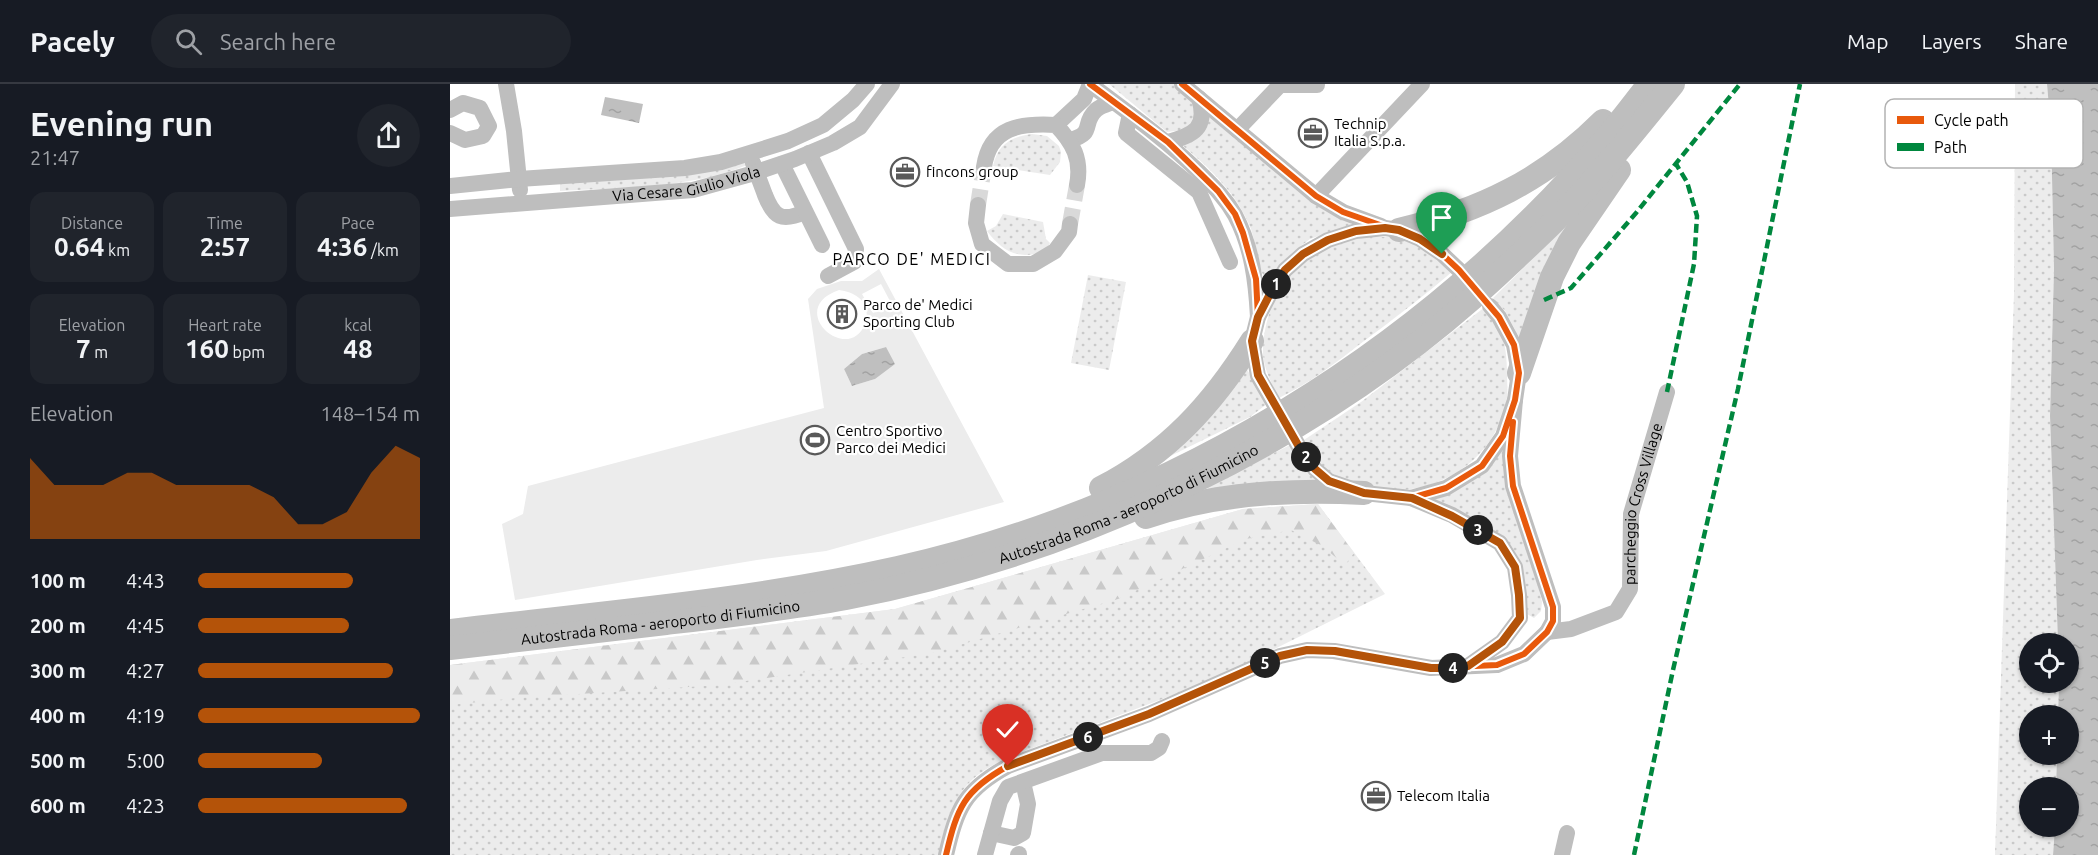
<!DOCTYPE html>
<meta charset="utf-8">
<style>
body{margin:0;font-family:Ubuntu,sans-serif;background:#20242c;color:#f1f3f6;height:100vh;display:flex;flex-direction:column;font-size:22px;white-space:nowrap}
*{box-sizing:border-box;margin:0}
p{font-size:20px;color:#9ea1a6}
.icon{flex:none;width:33px;height:33px;fill:none;stroke:currentColor;stroke-width:2;stroke-linecap:round;stroke-linejoin:round}
.map{position:relative;flex:1;overflow:hidden}
.side{display:flex;flex-direction:column;background:#171b24;width:450px}
.side>*{flex:none}
.buttons{position:absolute;left:1569px;top:549px;display:grid;gap:12px}
.buttons a{display:grid;place-items:center;width:60px;height:60px;border-radius:50%;background:#171b24;box-shadow:0 2px 4px #0004;font-size:30px}
.pin{position:absolute;display:grid;place-items:center;width:51px;height:51px;color:#fff;margin:-62px -26px;border-radius:50% 50% 50% 0;rotate:-45deg;box-shadow:0 0 6px #0007}
.pin .icon{rotate:45deg}
.km{position:absolute;width:30px;height:30px;margin:-15px;border-radius:50%;background:#222;color:#fff;font-size:16px;line-height:30px;text-align:center}
.round{display:grid;place-items:center;flex:none;width:63px;height:63px;border-radius:32px;background:#20242c}
.summary{display:flex;align-items:center;justify-content:space-between;height:102px;padding:0 30px}
h1{font-size:33px;font-weight:600;line-height:45px}
.metrics{display:grid;grid-template-columns:repeat(3,1fr);gap:9px;height:102px;padding:6px 30px}
.metrics div{display:grid;align-content:center;border-radius:15px;background:#20242c;text-align:center}
.metrics b{font-size:26px;font-weight:600}
.metrics small{font-size:16px;font-weight:400}
.metrics p{font-size:16px}
.chart{height:168px;padding:12px 30px}
.chart p{display:flex;justify-content:space-between}
.chart svg{width:100%;height:108px;margin-top:6px;fill:#b45309;opacity:.7}
ul{padding:0 30px;list-style:none;font-size:20px}
li{display:grid;grid-template-columns:96px 72px 1fr;align-items:center;height:45px}
li i{height:15px;border-radius:8px;background:#b45309}
header{display:flex;align-items:center;gap:36px;box-sizing:border-box;height:84px;padding:0 30px;background:#171b24;border-bottom:2px solid #363941}
header strong{font-size:28px}
nav{display:flex;gap:33px;margin-inline-start:auto;font-size:21px}
.search{width:420px;height:54px;background:#20242c;display:flex;align-items:center;gap:15px;box-sizing:border-box;padding:0 21px;border-radius:33px;color:#9ea1a6;font-size:22px}
main{display:flex;flex:1;min-height:0}
.map>svg:first-child{display:block}
</style>
<header>
<strong>Pacely</strong>
<div class="search"><svg class="icon" aria-label="search" viewBox="0 0 24 24"><circle cx="10" cy="10" r="6"/><path d="M15 15l6 6"/></svg>Search here</div>
<nav><a>Map</a><a>Layers</a><a>Share</a></nav>
</header>
<main>
<section class="side">
<div class="summary"><div><h1>Evening run</h1><p>21:47</p></div><a class="round"><svg class="icon" aria-label="share" viewBox="0 0 24 24"><path d="M12 15V3M7 8l5-5 5 5M5 13v7h14v-7"/></svg></a></div>
<div class="metrics">
<div><p>Distance</p><b>0.64<small> km</small></b></div>
<div><p>Time</p><b>2:57</b></div>
<div><p>Pace</p><b>4:36<small> /km</small></b></div>
</div>
<div class="metrics">
<div><p>Elevation</p><b>7<small> m</small></b></div>
<div><p>Heart rate</p><b>160<small> bpm</small></b></div>
<div><p>kcal</p><b>48</b></div>
</div>
<div class="chart"><p><span>Elevation</span>148–154 m</p>
<svg viewBox="0 0 160 44" preserveAspectRatio="none"><path d="M0 44V11L10 22L20 22L30 22L40 17L50 17L60 22L70 22L80 22L90 22L100 27L110 38L120 38L130 33L140 17L150 6L160 11V44z"/></svg>
</div>
<ul>
<li><b>100 m</b>4:43<i style="width:70%"></i></li>
<li><b>200 m</b>4:45<i style="width:68%"></i></li>
<li><b>300 m</b>4:27<i style="width:88%"></i></li>
<li><b>400 m</b>4:19<i style="width:100%"></i></li>
<li><b>500 m</b>5:00<i style="width:56%"></i></li>
<li><b>600 m</b>4:23<i style="width:94%"></i></li>
</ul>
</section>
<div class="map">
<svg width="1648" height="771" viewBox="0 0 1648 771">
<defs>
<pattern id="grass-dots" width="8" height="8" patternUnits="userSpaceOnUse" patternTransform="scale(1.5)"><rect width="8" height="8" fill="#ececec"/><path d="M2 2h.1M6 6h.1" fill="none" stroke="#c9c9c9" stroke-width="1.8" stroke-linecap="round"/></pattern>
<pattern id="forest-firs" width="22" height="20" patternUnits="userSpaceOnUse" patternTransform="scale(1.5)"><rect width="22" height="20" fill="#ececec"/><path d="M5 1l3.5 6h-7zM16 11l3.5 6h-7z" fill="#c9c9c9"/></pattern>
<pattern id="water-ripples" width="26" height="14" patternUnits="userSpaceOnUse" patternTransform="scale(1.5)"><rect width="26" height="14" fill="#bfbfbf"/><path d="M2 4q2-2 4 0t4 0M15 11q2-2 4 0t4 0" fill="none" stroke="#a2a2a2"/></pattern>
</defs>
<rect width="100%" height="100%" fill="#fff"/>
<path fill="url(#grass-dots)" d="M659,0H725L742,14L745,30L742,39L733,46L717,48Z
M1565,0H1597L1601,47L1604,185L1600,332L1608,559L1580,560V598L1609,599L1608,631L1580,632V670L1607,671L1606,703L1580,704V742L1605,743L1603,771H1545L1564,210Z
M760,29L902,139L900,141L860,155L843,168L819,192L813,191C807,176 806,160 801,145C787,110 761,85 732,61C751,56 756,47 760,29Z
M582,50L597,52L609,62L611,68L610,78L600,91L543,82C548,60 561,53 582,50Z
M292,75L297,81C239,105 172,103 110,107V99Z
M553,130L593,138L596,155L600,159C597,166 592,168 584,170C563,174 550,164 537,147L546,142Z
M1117,141L1070,255L1055,227L1043,214Z
M916,153H938L961,157L1003,187C974,212 945,234 914,257C887,278 860,299 829,314C822,301 814,285 813,270C812,226 838,178 879,161C890,157 904,156 916,153Z
M638,191L676,198L659,286L621,279Z
M1035,223C1039,230 1047,238 1050,246C1056,259 1057,277 1057,291C1057,298 1058,307 1057,314C1043,395 948,431 880,388C870,381 862,366 854,356L911,318Z
M796,284L818,319L800,333L704,380Z
M844,359L873,399L760,406L757,404L758,402Z
M1055,363L1092,518L1091,527L1084,534L1077,530L1066,475L983,416C1018,405 1031,388 1055,363Z
M868,420L935,510L760,597L559,673C505,698 504,718 490,771H0V581L445,525L793,425Z"/>
<path fill="url(#forest-firs)" d="M868,420L904,469L895,481L872,462L841,446L796,455L668,515L482,569L270,601L66,614L0,621V581L445,525L793,425Z"/>
<path fill="#ececec" fill-rule="evenodd" d="M429,185L554,418L376,467L307,476L65,516L52,440L73,430L78,402L374,324L358,215L367,205L391,197H412ZM431,200L441,219L423,229L412,210ZM389,206C407,208 422,220 415,240C398,282 334,225 389,206ZM436,263L425,295L402,302L394,285L412,270Z"/>
<path fill="url(#water-ripples)" d="M1597,0H1648V771H1603L1605,743L1618,742V704L1606,703L1607,671L1618,670V632L1608,631L1609,599L1618,598V560L1608,559L1600,332L1604,185L1601,47Z
M155,13L193,20L189,39L151,31Z
M436,263L445,280L425,295L402,302L394,285L412,270Z"/>
<g fill="none" stroke-linecap="round" stroke-linejoin="round">
<path stroke="#d9d9d9" stroke-width="16" stroke-dasharray="16 8" stroke-linecap="butt" d="M528,121L534,83
M620,140L627,101"/>
<g stroke="#bebebe" stroke-width="16">
<path d="M56,0L64,47L70,106"/>
<path d="M640,0C677,28 714,54 747,86C761,100 775,113 785,131C802,163 806,197 808,233"/>
<path d="M732,0L866,112L893,128L931,142"/>
<path d="M0,26L13,19L30,24L39,42L33,52L15,56L0,49"/>
<path d="M680,30L676,49L749,108L780,178"/>
<path d="M606,41L634,15L640,0"/>
<path d="M787,46L830,1H867"/>
<path d="M620,56C646,49 631,40 646,26C650,22 658,20 663,18"/>
<path d="M718,58C744,51 758,44 749,14"/>
<path d="M359,69L406,165L404,178L378,192"/>
<path d="M303,79C307,90 311,100 315,111C324,134 332,138 355,128"/>
<path d="M332,80L372,161"/>
<path d="M534,83C540,42 571,39 606,41C623,59 632,75 627,101"/>
<path d="M0,102L69,95L235,84L271,78L338,57L373,41L403,16L417,0"/>
<path d="M866,112L972,0"/>
<path d="M528,121L526,139L532,160L558,180H583L605,167L619,148L620,140"/>
<path id="s1" d="M0,125L243,106L301,90L345,75L383,59L410,43L442,0"/>
<path d="M1009,186L992,170L970,155L949,146L935,144L906,147L878,156L853,170L835,186L822,206L808,233L802,257L808,292L852,368L865,385L879,397L914,409L961,414L996,404L1032,382L1053,352L1065,316L1069,289L1064,261L1049,233L1040,222"/>
<path d="M961,414L1002,431L1050,459L1065,483L1069,511L1070,534L1052,558L1018,582"/>
<path id="s2" d="M1097,548L1121,545L1166,528L1180,505L1181,430L1217,308"/>
<path d="M541,749L564,754L573,749L578,720L573,698"/>
<path d="M496,771C507,724 514,706 558,682L699,630L830,572L857,566L884,567L981,584L1047,581L1074,570L1097,548L1103,537V523L1063,402L1060,372L1065,316"/>
<path d="M535,771L550,717L558,703L652,669H701L709,664L712,657"/>
<path d="M568,771L569,770"/>
<path d="M1112,771L1117,749"/>
</g>
<g stroke="#bebebe" stroke-width="24">
<path d="M949,146C1030,127 1094,96 1153,37"/>
<path d="M1069,289L1102,193L1119,159L1169,86"/>
<path d="M651,404C718,369 762,321 802,257"/>
<path d="M696,433C765,409 842,405 914,409"/>
<path d="M0,547C149,529 301,517 448,484C723,422 973,268 1156,54C1171,37 1185,18 1199,0"/>
<path id="s3" d="M0,564C72,556 144,547 216,539C276,532 337,525 396,514C631,469 872,356 1048,191C1081,160 1117,127 1147,92C1173,62 1198,31 1223,0"/>
</g>
<path stroke="#00873e" stroke-width="4.5" stroke-dasharray="9 4.5" stroke-linecap="butt" d="M1094,216L1121,204L1186,129L1290,0
M1217,308L1244,180L1247,132L1237,98L1226,80
M1184,771L1223,586L1288,305L1350,0"/>
<g stroke="#fff" stroke-width="10">
<path id="cycleway" d="M640,0L718,58L768,107L785,130L793,149L806,195L808,233L802,257L808,292L852,368L865,385L879,397L914,409L961,414L996,404L1032,382L1053,352L1065,316L1069,289L1064,261L1049,233L1009,186L992,170L970,155L893,128L866,112L732,0
M496,771C507,724 514,706 558,682L699,630L830,572L857,566L884,567L981,584L1047,581L1074,570L1097,548L1103,537V523L1063,402L1060,372L1063,338"/>
</g>
<use href="#cycleway" stroke="#e8590c" stroke-width="6"/>
</g>
<g fill="none" stroke-linecap="round" stroke-linejoin="round">
<g stroke="#fff" stroke-width="12">
<path id="route" d="M558,682L699,630L830,572L857,566L885,567L981,584H1001L1018,582L1052,558L1070,534L1069,511L1065,483L1050,459L1002,432L962,414L914,409L879,397L865,385L852,368L808,291L802,257L808,233L822,206L835,186L853,170L878,156L906,147L935,144L949,146L970,155L992,170"/>
</g>
<use href="#route" stroke="#b45309" stroke-width="8"/>
</g>
<defs>
<g id="office-ring" transform="scale(1.5)"><circle r="9.5" fill="#fff" stroke="#595959" stroke-width="1.5"/><path d="M-6-3h4V-5.5h4V-3h4V5H-6ZM-1-4.5V-3h2v-1.5ZM-6 0V1H6V0Z" fill="#595959"/></g>
<g id="building-ring" transform="scale(1.5)"><circle r="9.5" fill="#fff" stroke="#595959" stroke-width="1.5"/><path d="M-4-6H4V6H1V3H-1V6H-4ZM-2.5-4.3h1.7v1.8h-1.7ZM.8-4.3h1.7v1.8H.8ZM-2.5-1h1.7V.8h-1.7ZM.8-1h1.7V.8H.8Z" fill="#595959"/></g>
<g id="stadium-ring" transform="scale(1.5)"><circle r="9.5" fill="#fff" stroke="#595959" stroke-width="1.5"/><path d="M0-5a6.5 5 0 1 0 0 10a6.5 5 0 1 0 0-10ZM-3.5-1.8h7v3.6h-7Z" fill="#595959"/></g>
</defs>
<g fill-rule="evenodd">
<use href="#office-ring" x="863" y="49"/>
<use href="#office-ring" x="455" y="88"/>
<use href="#building-ring" x="392" y="230"/>
<use href="#stadium-ring" x="365" y="356"/>
<use href="#office-ring" x="926" y="712"/>
</g>
<g text-anchor="middle" stroke-width="4.5" stroke-linejoin="round" paint-order="stroke">
<g font-size="15" fill="#000" stroke="#fff" text-anchor="start">
<text x="884" y="45">Technip<tspan x="884" dy="17">Italia S.p.a.</tspan></text>
<text x="476" y="93">fincons group</text>
<text x="413" y="226">Parco de' Medici<tspan x="413" dy="17">Sporting Club</tspan></text>
<text x="386" y="352">Centro Sportivo<tspan x="386" dy="17">Parco dei Medici</tspan></text>
<text x="947" y="717">Telecom Italia</text>
</g>
<g font-size="15" fill="#000" stroke="#fff">
<text dy="5" stroke="none"><textPath href="#s1" startOffset="238">Via Cesare Giulio Viola</textPath></text>
<text dy="5" stroke="none"><textPath href="#s3" startOffset="698">Autostrada Roma - aeroporto di Fiumicino</textPath></text>
<text dy="5" stroke="none"><textPath href="#s2" startOffset="186">parcheggio Cross Village</textPath></text>
<text dy="5" stroke="none"><textPath href="#s3" startOffset="212">Autostrada Roma - aeroporto di Fiumicino</textPath></text>
</g>
<g font-size="16" letter-spacing="1.5" fill="#000" stroke="#fff">
<text x="462" y="181">PARCO DE' MEDICI</text>
</g>
</g>
<rect x="1435" y="15" width="198" height="69" rx="9" fill="#fff" stroke="#b2b2b2" stroke-width="1.5"/>
<rect x="1447" y="32" width="27" height="8" fill="#e8590c"/>
<rect x="1447" y="59" width="27" height="8" fill="#00873e"/>
<g font-size="16" fill="#000">
<text x="1484" y="42">Cycle path</text>
<text x="1484" y="69">Path</text>
</g>
</svg>
<div class="buttons">
<a><svg class="icon" aria-label="locate" viewBox="0 0 24 24"><circle cx="12" cy="12" r="6"/><path d="M12 2v4M12 18v4M2 12h4M18 12h4"/></svg></a>
<a>+</a>
<a>−</a>
</div>
<div class="pin" style="left:992px;top:170px;background:#1e9e55"><svg class="icon" aria-label="arrive" viewBox="0 0 24 24"><path d="M6 21V4h12l-3 4 3 4H6"/></svg></div>
<div class="pin" style="left:558px;top:682px;background:#d93025"><svg class="icon" aria-label="check" viewBox="0 0 24 24"><path d="M5 12l5 5 9-10"/></svg></div>
<b class="km" style="left:826px;top:200px">1</b>
<b class="km" style="left:856px;top:373px">2</b>
<b class="km" style="left:1028px;top:446px">3</b>
<b class="km" style="left:1003px;top:584px">4</b>
<b class="km" style="left:815px;top:579px">5</b>
<b class="km" style="left:638px;top:653px">6</b>
</div>
</main>
